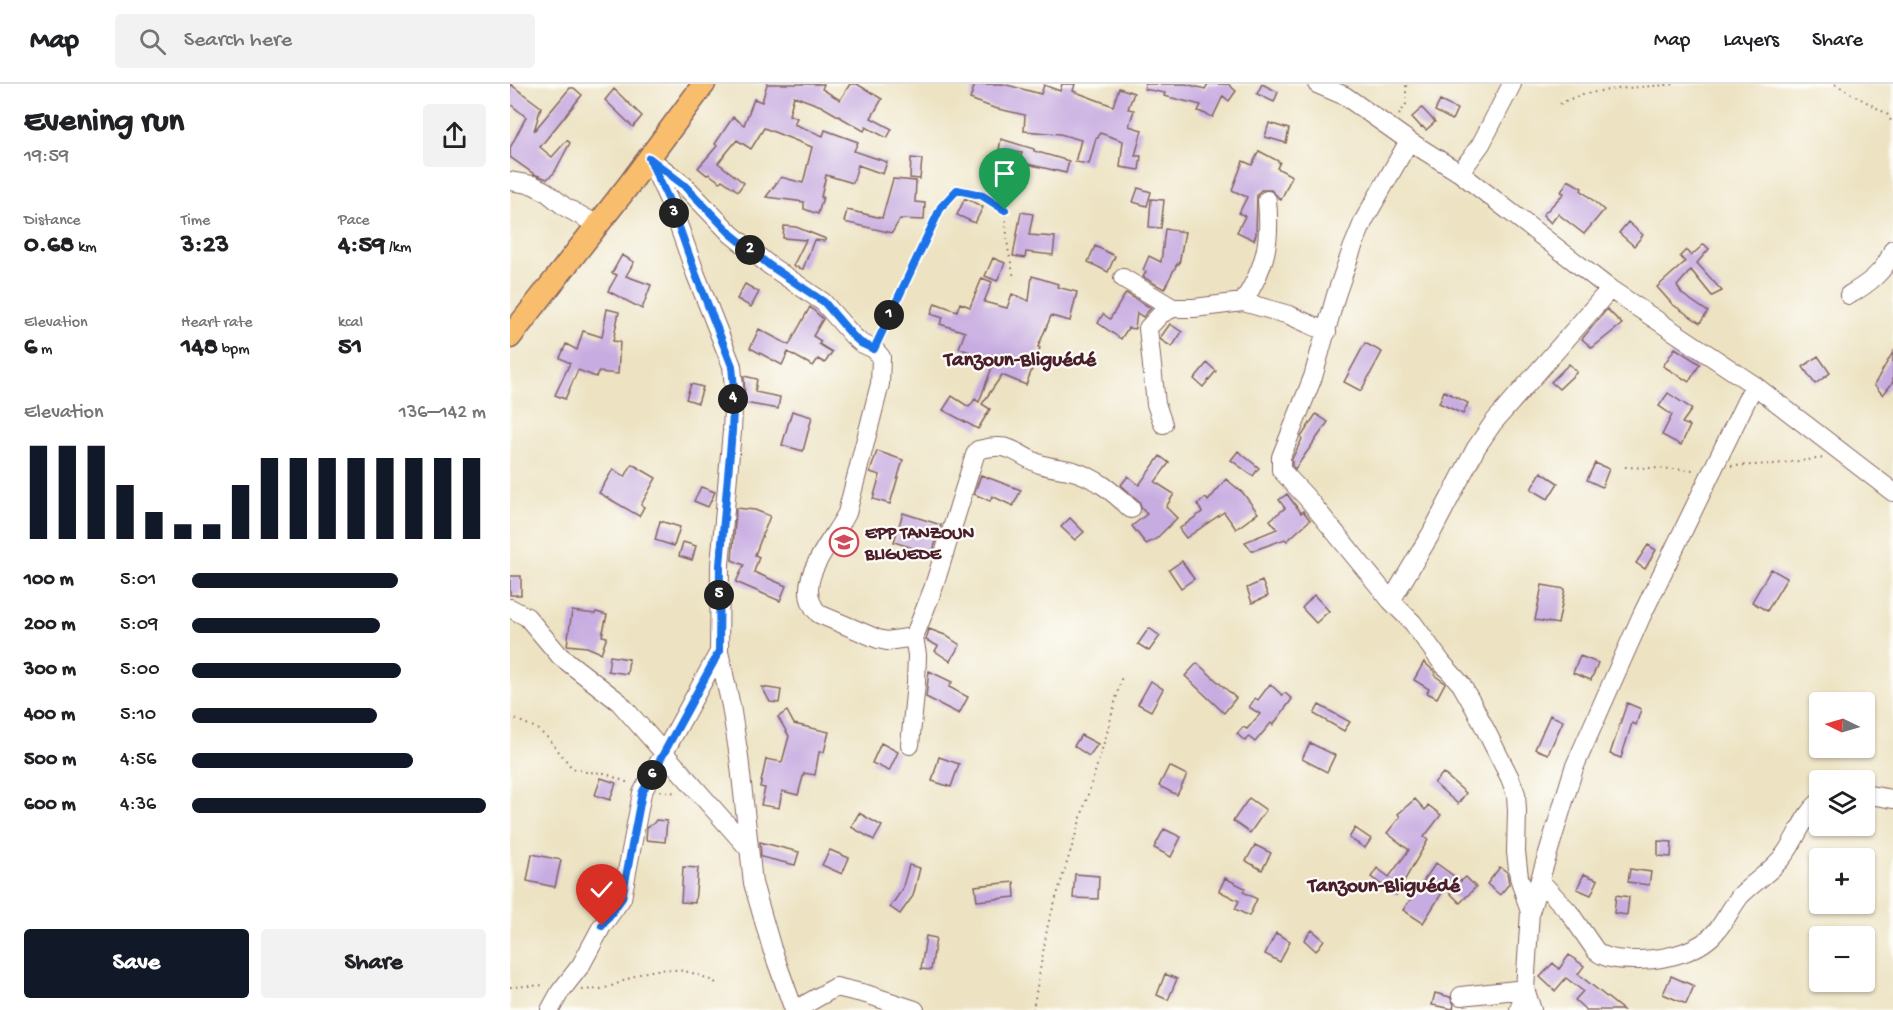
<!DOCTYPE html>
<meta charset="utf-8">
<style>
body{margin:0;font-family:"Gochi Hand",sans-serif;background:#f2f2f2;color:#202124;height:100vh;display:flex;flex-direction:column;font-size:22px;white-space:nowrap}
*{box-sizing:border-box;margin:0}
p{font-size:20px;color:#757577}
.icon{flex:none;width:33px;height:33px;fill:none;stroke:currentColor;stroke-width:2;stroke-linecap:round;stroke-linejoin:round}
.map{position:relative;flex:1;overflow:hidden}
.drawer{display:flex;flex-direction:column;background:#fff;width:510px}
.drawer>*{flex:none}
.needle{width:39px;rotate:275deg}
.fabs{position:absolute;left:1299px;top:608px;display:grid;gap:12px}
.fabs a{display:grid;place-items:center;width:66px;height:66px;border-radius:6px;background:#fff;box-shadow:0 2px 4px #0004;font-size:30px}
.pin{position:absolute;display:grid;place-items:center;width:51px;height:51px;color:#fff;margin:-62px -26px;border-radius:50% 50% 50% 0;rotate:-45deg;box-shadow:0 0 6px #0007}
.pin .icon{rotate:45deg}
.km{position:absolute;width:30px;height:30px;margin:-15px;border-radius:50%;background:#222;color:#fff;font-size:16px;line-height:30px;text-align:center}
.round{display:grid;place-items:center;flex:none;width:63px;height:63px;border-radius:6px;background:#f2f2f2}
.headline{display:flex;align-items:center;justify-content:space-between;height:102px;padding:0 24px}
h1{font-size:33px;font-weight:800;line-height:45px}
.stats{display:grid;grid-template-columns:repeat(3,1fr);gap:9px;height:102px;padding:6px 24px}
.stats div{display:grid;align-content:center}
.stats b{font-size:26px;font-weight:800}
.stats small{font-size:16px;font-weight:400}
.stats p{font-size:16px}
.chart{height:168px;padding:12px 24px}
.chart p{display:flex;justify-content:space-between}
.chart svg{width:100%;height:108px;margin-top:6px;stroke:#111827;stroke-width:6}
.primary-button{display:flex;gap:12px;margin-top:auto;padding:12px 24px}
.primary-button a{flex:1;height:69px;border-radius:6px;background:#111827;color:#fff;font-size:24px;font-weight:800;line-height:69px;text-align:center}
.primary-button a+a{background:#f2f2f2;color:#202124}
ul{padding:0 24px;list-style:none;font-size:20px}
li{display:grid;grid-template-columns:96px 72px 1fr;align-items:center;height:45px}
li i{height:15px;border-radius:8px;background:#111827}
header{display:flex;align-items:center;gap:36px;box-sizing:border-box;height:84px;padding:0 30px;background:#fff;border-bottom:2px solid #e0e0e0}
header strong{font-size:28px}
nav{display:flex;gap:33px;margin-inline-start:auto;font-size:21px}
.search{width:420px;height:54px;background:#f2f2f2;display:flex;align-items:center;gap:15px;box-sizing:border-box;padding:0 21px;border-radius:6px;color:#757577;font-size:22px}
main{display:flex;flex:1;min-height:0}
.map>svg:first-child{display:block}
</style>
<header>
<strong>Map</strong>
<div class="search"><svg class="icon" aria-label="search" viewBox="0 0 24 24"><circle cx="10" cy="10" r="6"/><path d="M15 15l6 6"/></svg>Search here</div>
<nav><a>Map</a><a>Layers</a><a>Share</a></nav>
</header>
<main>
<section class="drawer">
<div class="headline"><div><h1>Evening run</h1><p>19:59</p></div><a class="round"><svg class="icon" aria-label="share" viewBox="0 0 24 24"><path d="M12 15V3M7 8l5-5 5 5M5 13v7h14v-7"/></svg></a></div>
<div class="stats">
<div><p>Distance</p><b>0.68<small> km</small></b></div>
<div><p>Time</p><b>3:23</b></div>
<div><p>Pace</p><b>4:59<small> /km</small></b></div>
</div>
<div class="stats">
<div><p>Elevation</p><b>6<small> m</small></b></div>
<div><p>Heart rate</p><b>148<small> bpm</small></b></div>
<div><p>kcal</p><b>51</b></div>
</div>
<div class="chart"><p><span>Elevation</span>136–142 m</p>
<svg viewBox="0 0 160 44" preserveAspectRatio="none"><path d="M5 44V6M15 44V6M25 44V6M35 44V22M45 44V33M55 44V38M65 44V38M75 44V22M85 44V11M95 44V11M105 44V11M115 44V11M125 44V11M135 44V11M145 44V11M155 44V11"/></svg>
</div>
<ul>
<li><b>100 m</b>5:01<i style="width:70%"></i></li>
<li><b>200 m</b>5:09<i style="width:64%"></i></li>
<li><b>300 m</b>5:00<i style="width:71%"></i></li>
<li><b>400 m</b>5:10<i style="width:63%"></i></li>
<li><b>500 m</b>4:56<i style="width:75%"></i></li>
<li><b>600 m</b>4:36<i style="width:100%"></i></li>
</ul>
<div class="primary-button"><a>Save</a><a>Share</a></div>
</section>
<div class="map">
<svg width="1383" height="926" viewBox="0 0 1383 926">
<rect width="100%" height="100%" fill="#fdfcf7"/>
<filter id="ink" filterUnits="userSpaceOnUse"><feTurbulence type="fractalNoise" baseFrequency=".0167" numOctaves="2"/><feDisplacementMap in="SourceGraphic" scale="12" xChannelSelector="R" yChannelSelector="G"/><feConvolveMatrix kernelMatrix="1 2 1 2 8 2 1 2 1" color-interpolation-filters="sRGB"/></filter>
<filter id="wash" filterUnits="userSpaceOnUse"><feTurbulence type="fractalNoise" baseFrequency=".008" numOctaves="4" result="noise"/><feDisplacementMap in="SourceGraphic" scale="24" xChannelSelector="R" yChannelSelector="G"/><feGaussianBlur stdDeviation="1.35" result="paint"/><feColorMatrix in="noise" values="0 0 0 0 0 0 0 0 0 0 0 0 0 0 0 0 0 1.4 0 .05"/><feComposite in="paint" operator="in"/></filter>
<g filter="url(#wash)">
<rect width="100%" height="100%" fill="#ede3c3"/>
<g id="blocks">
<path fill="#c7ace1" d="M0,0L31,23L24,47L60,4H64L72,11L30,63L42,73L57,56L60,59L44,89L37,95L24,90L0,73V64L16,33L0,20Z
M257,0H314L312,5L330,16L340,0H347L372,15L361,34L382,45L377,54L356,43L354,47L311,22L284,12L279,31L287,34L284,40L313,52L315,46L348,58L344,67L377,78L373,90L348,81L343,99L316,91L311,113H313L308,130L294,125V118L256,113L271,93L293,99L302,63L254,44L241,65L227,56L208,79L234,99L228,107L212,96L210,98L199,90L197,91L188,84L207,62L205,60L223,33L234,41L244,15L252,18Z
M465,0H493L531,10L534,1L550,7L552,0H565L563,7L603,22L609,4L624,9L618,25L624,26L619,42L632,46L625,72H631L629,86L610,83L613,57L590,49L588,54H586L579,80L565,78L571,56L550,50L514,47L515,31L484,24L460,15Z
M635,0H676L695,5L698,0H718L726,7L719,17L713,12L703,33L688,27L691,21L654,12L655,9L634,5Z
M752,0L768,8L764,18L747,10Z
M104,5L132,32L123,43L95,16Z
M930,17L947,25L942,36L925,27Z
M912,24L925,38L916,46L912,42L911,43L902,33Z
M759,39L779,45L776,59L755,53Z
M491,55L524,65V67L559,77L556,89L509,78L512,69L489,66Z
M749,67L770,78L767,84L782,92L771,116L761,106H751L747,111L746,150L744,156L727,148L735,132L729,129L737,113L722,106L733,77L742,81Z
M401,74L412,75L410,95L400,94Z
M383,95L406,97L405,118L415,119L414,136L390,135L382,149L334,138L337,126L372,134Z
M1058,96L1072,104L1071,106L1094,126L1074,150L1048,130L1041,139L1033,131L1054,109L1051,108Z
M628,104L641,108L637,122L623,118Z
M455,114L473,123L465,139L447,131Z
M641,115L654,116L651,144L639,143Z
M511,128L523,130L519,151L545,153L543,171L516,168L515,174L503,172Z
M1118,138L1133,151L1124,162L1109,149Z
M274,142L286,143L316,155L315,157L304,156L293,185L283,182L296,156L273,154Z
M655,145L675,148L669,180H667L654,205L633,193L636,188L633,186L639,172L651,178Z
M1194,160L1199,165L1187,179L1212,207L1202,212L1181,186L1167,202L1172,210L1198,228L1190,239L1162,220L1147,203L1175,178L1170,172L1176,166L1181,172Z
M585,162L605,172L598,188L578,178Z
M112,171L124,178L116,192L141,201L132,225L98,207L107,191L102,189Z
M483,174L495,179L487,197L475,192Z
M522,192L548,200L547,203L567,208L560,237L541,232L528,263L530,264L516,301L492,291L472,320L480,325L468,345L433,326L442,312L459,323L465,315L469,318L484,278L449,264L455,248L430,240L433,234L421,230L425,219L447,227L450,219L460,223L472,194L482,198L474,218L497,224L502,210L519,217Z
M235,200L249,208L241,223L227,215Z
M616,209L641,224L633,233L627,229L625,245L618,244L611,255L588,239L593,230L600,235Z
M300,223L313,235L303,252L311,257L309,260L322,268L315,279L308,275L303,282L278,268L272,281L240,264L249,245L279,261Z
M97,225L109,228L103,257L110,258L108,290L88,288L86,293L68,286L55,315L45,311L60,279L50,274L56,260L67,266L73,247L92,253Z
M1097,225L1112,240L1082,264L1072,255Z
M660,240L672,248L662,263L651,256L650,254Z
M855,259L872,268L851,307L834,298Z
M1165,264L1190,280L1179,298L1153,282Z
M1383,268V298L1373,311L1364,301Z
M1308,272L1320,289L1305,300L1293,283Z
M697,279L706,287L693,303L684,295Z
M1059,280L1067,288L1049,305L1041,298Z
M234,292L247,295L245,308L270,313L268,325L235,319Z
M181,300L193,303L188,319L176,315Z
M934,307L958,319L953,330L929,319Z
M1158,309L1182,325L1172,339L1180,342L1171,361L1152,351L1162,331L1149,322Z
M282,327L302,333L293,367L272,361Z
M806,330L818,338L785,385L782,382V375L792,355L791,353Z
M367,367L393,376L380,420L363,415L370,391L360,388Z
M728,367L749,384L743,392L721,376Z
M650,372L659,379L645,398L664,410L656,423L667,434L646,455L636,460L622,442L637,430L632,425L629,417L611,401L618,392L629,401Z
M1085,379L1099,385L1092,403L1077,396Z
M122,380L146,394L131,421L134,423L129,432L89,409L103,385L115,393Z
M1031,388L1048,399L1038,415L1021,405Z
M471,391L511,406L503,422L482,412L480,417L464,410Z
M716,395L733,409L748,429L726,445L714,428L676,454L669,445L692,428L687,420L696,414L698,417Z
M191,403L205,408L198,423L184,417Z
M777,410L791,429L793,427L800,436L777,457L775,455L742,467L735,458L767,445L760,436L775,424L769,416Z
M226,424L245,426L260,432L245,471L249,473L244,488L276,502L270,517L226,498L234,481L222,476Z
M393,429L431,441L422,470L384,458Z
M560,434L574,448L565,456L551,443Z
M150,437L170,443L164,462L145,456Z
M173,458L186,462L182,476L169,472Z
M1138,461L1146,466L1135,485L1126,479Z
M672,477L684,495L671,504L659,486Z
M1261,485L1277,494L1257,527L1242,518Z
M0,492H11V511H0Z
M752,497L758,512L742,519L737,504Z
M1032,501L1055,505L1048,540L1025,536Z
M804,511L819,527L806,539L792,524Z
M62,527L85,530L86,528L97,531L92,552L97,553L91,569L77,563L57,561Z
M639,544L650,552L639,567L628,560Z
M419,545L435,551L450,561L440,577L425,567L428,562L416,556Z
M100,572L119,575L117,590L98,587Z
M1070,572L1088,579L1081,596L1063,589Z
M914,578L926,589L924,591L935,599L927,614L917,609L919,605L904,596Z
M687,579L726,614L714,629L675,592Z
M419,587L442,598L439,603L458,613L449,630L416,613Z
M641,597L653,605L641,627L628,620Z
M760,600L772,611L775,609L782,615L763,641L761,639L745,658L739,653L735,657L727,650L733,643L737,645L750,630L739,623L745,614L748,616Z
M252,603L271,606L269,619L260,618Z
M1117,619L1131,625L1126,641L1122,639L1111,674L1100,670Z
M809,621L840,638L834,647L804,630Z
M277,627L284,640L319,648L314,668H309L305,691L294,689L288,711L272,707L269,724L251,721L255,704L250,703L256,675L272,678L279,652L268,633Z
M1040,631L1053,637L1038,670L1025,665Z
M571,651L588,660L579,672L564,662Z
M371,659L388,668L379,687L362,679Z
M800,659L825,671L817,688L792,675Z
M429,673L449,680L441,703L422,697Z
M659,682L677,691L667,711L649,702Z
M933,689L956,709L948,720L924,699Z
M91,694L106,699L100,716L85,711Z
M739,714L756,726L740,749L723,737Z
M905,715L915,726L918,721L931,731L914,753L918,756L886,811L861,793L867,784L879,793L899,766L877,749L890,733L888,730Z
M349,729L372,742L364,756L341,743Z
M146,736L157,737L155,758L136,756L137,743L143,740Z
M845,744L861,755L855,764L839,754Z
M654,745L671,753L661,773L644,764Z
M1148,757L1162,758L1161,773L1148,772Z
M250,758L289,768L285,781L251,773Z
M745,761L761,769L752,786L736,777Z
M320,766L339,774L332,790L312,781Z
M22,770L51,776L45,803L17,797Z
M926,779L951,797L956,793L966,803L950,819L935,804L913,839L893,826Z
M399,781L410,784L403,812L390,830L380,823L392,806Z
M173,783L188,784L185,819L171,818Z
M990,783L997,788L999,800L990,811L977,800Z
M1120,785L1141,788L1139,801L1118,798Z
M565,790L589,792L588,815L563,814Z
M1074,790L1088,796L1081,811L1067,805Z
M715,794L735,804L733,808L747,815L739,832L725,825L729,817L709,807Z
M504,798L505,813L467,817L465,802Z
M1106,811L1119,813L1117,831L1104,829Z
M802,846L814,856L806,867L794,856Z
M766,849L780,857L770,878L755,870Z
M416,852L426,854L421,886L411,885Z
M1059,871L1074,882L1068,890L1113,926H1076L1065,916L1073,907L1056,894L1045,907L1030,893L1043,879L1049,885Z
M655,890L667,895L658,916L647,911Z
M1161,892L1184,902L1176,920L1153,910Z
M925,909L940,913L944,920L943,925L922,921Z"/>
</g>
</g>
<g filter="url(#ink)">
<use href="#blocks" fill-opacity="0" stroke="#836460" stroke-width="1.5"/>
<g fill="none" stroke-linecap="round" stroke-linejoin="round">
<g stroke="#836460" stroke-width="20">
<path id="minor" d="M807,0L835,12L899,57L950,89L1100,205L1244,301L1383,408
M899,57L854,136L842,165L826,211L803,293L771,373V386L798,415L881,517L903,539L932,579L951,600L964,623L1000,694L1006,710L1007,727L1006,768L1009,793L1020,828
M139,74L162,123L186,191L222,282L224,304L222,347L210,481L209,568L221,622L229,673L243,799L262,865L284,926
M143,77L175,102L221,150L259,181L313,218L343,252L351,259L364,265L371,273L370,300L337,429C324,456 279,500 309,530L368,555L377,557L404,553
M950,89L971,60L1002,0
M0,97L23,101L35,107L55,123L88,141
M613,194L663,224H684L733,218L779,231L817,248
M1339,211C1358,200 1376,187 1383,165
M733,218C756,182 761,158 757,116
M653,340L646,320L638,244L651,230L663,224
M881,517L922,448L966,364L983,339L1100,205
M0,524L17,533L50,572L109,618L238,764
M400,661L406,599L407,571L404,553L423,505L465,371L468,366C503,357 502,369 530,380C541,384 552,384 563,387C587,394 603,408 621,425
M1354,710L1383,715
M1030,797L1059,828L1086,867C1098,877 1115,876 1130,876C1157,875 1191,868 1208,845C1217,834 1222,822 1231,811C1246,796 1265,785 1277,767C1286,754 1297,726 1310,718
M951,912L1015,905L1022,926
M40,926L50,908L71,881L92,842L112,814L132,709L209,568
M285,926L326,903L356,910L405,926
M1009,926L1015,905L1020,828L1064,684L1131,533L1244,301"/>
</g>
<g stroke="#836460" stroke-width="25">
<path id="major" d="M0,253L118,102L194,0"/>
</g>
<path stroke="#836460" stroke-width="2" stroke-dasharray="1.5 4.5" stroke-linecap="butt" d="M1325,0L1377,30L1383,40
M1050,20C1078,3 1132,4 1166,0
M889,31L896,20V0
M370,251L431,123L447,106L471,111L495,126L498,164L504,194
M1221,382L1264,380L1314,374
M1115,383L1185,386
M0,633L26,644L38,654L62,684L76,688L94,689L121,700
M150,707L168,709
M0,903L36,901
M72,906C80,905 88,906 95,904C107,901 118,894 130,890C154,881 184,886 206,899
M523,926L538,840L597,649L612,592"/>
<use href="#minor" stroke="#fff" stroke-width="18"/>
<use href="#major" stroke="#f9be6d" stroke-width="22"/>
</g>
</g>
<g fill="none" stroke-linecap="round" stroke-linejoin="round" filter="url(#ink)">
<g stroke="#fff" stroke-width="12">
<path id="route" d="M92,842L112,814L132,709L209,568L210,481L222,347L224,304L222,282L186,191L162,123L139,74L175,102L221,150L259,181L314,218L343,252L351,259L364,265L431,123L447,106L471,111L495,126"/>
</g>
<use href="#route" stroke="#1a73e8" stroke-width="8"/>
</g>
<defs>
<g id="school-ring" transform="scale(1.5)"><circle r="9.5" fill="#fdfcf7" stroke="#d1495b" stroke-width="1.5"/><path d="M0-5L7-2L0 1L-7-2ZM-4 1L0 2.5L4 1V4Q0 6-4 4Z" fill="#d1495b"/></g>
</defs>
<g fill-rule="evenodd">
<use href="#school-ring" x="334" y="458"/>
</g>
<g text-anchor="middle" stroke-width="4.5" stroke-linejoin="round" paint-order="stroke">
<g font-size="18" font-weight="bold" fill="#4a1f2b" stroke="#fdfcf7" text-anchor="start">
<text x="355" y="454">EPP TANZOUN<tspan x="355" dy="21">BLIGUEDE</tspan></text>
</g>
<g font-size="21" font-weight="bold" fill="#4a1f2b" stroke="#fdfcf7">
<text x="510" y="281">Tanzoun-Bliguédé</text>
<text x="874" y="807">Tanzoun-Bliguédé</text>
</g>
</g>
</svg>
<div class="fabs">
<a><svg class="needle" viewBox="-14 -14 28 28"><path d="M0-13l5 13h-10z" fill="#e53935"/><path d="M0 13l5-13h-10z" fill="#757577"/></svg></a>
<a><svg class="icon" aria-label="layers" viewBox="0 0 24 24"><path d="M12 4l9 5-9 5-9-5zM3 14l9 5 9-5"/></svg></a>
<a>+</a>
<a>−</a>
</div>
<div class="pin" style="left:495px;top:126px;background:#1e9e55"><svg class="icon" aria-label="arrive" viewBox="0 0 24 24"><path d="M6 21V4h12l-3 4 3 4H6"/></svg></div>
<div class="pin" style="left:92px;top:842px;background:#d93025"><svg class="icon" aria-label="check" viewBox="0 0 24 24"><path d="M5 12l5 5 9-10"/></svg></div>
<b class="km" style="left:379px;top:231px">1</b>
<b class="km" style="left:240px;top:166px">2</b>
<b class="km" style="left:164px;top:129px">3</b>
<b class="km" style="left:223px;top:315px">4</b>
<b class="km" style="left:209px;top:511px">5</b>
<b class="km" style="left:142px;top:691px">6</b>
</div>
</main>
